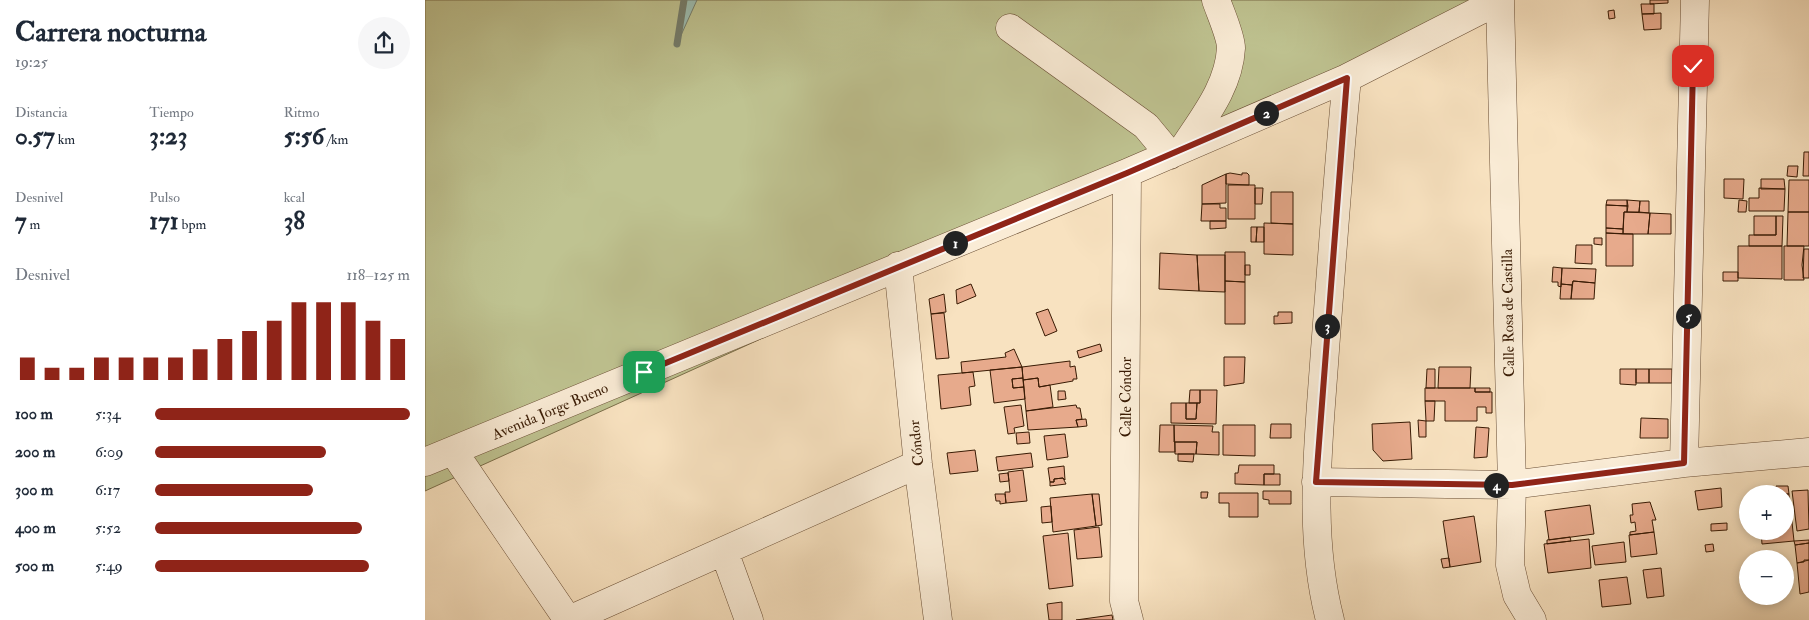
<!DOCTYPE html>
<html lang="es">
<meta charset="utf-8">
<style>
body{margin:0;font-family:"IM FELL Double Pica",serif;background:#f6f6f7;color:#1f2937;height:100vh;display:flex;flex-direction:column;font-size:19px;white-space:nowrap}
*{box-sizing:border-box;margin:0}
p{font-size:16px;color:#747a83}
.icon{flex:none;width:28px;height:28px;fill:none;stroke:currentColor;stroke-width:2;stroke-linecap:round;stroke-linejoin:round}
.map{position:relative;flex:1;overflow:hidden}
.side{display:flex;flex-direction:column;background:#fff;width:425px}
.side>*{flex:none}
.controls{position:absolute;left:1314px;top:485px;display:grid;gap:10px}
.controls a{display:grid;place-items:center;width:55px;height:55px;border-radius:50%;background:#fff;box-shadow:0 2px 8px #0003;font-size:25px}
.pin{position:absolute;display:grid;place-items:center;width:42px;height:42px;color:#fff;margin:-21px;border-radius:10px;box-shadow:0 2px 8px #0006}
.km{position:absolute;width:25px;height:25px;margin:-12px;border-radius:50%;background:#222;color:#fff;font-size:14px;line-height:25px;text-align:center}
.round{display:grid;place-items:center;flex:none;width:52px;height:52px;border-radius:26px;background:#f6f6f7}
.summary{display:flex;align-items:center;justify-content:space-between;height:85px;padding:0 15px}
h1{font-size:28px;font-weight:700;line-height:38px}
.stats{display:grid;grid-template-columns:repeat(3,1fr);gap:8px;height:85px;padding:5px 15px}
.stats div{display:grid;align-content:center}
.stats b{font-size:25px;font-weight:700}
.stats small{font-size:14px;font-weight:400}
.stats p{font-size:14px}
.chart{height:140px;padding:10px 15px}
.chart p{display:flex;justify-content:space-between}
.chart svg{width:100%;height:90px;margin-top:5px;stroke:#8f2418;stroke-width:6}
ul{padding:0 15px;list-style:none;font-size:16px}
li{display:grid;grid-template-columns:80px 60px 1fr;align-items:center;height:38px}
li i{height:12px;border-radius:6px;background:#8f2418}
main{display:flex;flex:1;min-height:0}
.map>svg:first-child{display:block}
</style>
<main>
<section class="side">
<div class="summary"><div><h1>Carrera nocturna</h1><p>19:25</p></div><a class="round"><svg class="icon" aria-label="share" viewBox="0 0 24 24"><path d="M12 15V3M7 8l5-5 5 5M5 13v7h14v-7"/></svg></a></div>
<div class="stats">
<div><p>Distancia</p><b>0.57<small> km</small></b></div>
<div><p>Tiempo</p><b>3:23</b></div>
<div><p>Ritmo</p><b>5:56<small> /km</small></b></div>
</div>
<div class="stats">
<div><p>Desnivel</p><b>7<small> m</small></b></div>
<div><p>Pulso</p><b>171<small> bpm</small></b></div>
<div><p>kcal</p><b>38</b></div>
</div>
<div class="chart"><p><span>Desnivel</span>118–125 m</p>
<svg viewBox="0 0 160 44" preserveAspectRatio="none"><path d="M5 44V33M15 44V38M25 44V38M35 44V33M45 44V33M55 44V33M65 44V33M75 44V29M85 44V24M95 44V20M105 44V15M115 44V6M125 44V6M135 44V6M145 44V15M155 44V24"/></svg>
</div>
<ul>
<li><b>100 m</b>5:34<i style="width:100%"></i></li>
<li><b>200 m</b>6:09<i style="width:67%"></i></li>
<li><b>300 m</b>6:17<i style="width:62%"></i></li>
<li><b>400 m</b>5:52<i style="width:81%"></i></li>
<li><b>500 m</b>5:49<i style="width:84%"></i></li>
</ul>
</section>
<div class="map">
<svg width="1384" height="620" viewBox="0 0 1384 620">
<rect width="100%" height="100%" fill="#f8e2c0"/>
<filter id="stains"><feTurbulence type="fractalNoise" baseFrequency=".004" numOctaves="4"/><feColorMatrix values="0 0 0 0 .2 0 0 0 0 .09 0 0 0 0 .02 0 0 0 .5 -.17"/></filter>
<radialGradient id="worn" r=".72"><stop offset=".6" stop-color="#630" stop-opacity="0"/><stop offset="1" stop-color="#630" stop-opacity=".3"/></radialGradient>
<path fill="#bfc391" stroke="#7c6f4a" d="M0,0H1075L702,173L0,491Z"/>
<path fill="#9dbeb2" stroke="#757d6c" d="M259,0H272L252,44Z"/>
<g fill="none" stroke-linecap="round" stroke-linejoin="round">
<path stroke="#757d6c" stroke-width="7" d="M252,44L259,0"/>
</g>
<path fill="#e7aa8c" stroke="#391b04" d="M1225,0H1243V3L1225,4Z
M1216,4H1229V14H1217Z
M1189,10L1190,18L1184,19L1183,11Z
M1236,13V29L1219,30L1217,14Z
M1379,152H1384V176H1378Z
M1363,166H1373L1372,177L1362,176Z
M805,173L817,175V173H822L824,175V185L801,184V174Z
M801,174V203L777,204V185Z
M1299,179H1319L1318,199L1299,198Z
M1336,179H1359L1360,189H1336Z
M1364,180H1384V212H1363Z
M803,185H830V219H803Z
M830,188H838L837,204H830Z
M1334,188L1360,189L1359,211H1324V198H1334Z
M846,192H868V224L846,223Z
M1182,200H1202L1203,206L1181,205Z
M1202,200L1215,201L1214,212H1202Z
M1314,200L1322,201L1321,212H1313Z
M1215,201H1224V213L1214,212Z
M777,204H795V208H801V221H776Z
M1181,205L1203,206L1202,212H1199L1198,229L1181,228Z
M1199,212L1225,213L1223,234H1198Z
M1363,212H1384V246H1362Z
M1225,213L1246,214V234H1223Z
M1329,216H1351V235H1329Z
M1351,216H1358L1357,246H1324V235H1351Z
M785,221H801V228L785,229Z
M839,223L868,224V255L839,254Z
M826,227H832L831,242H826Z
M832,227H839V242H831Z
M1181,228L1198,229V234L1181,233Z
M1181,233L1208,234V266H1181Z
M1169,238H1177V245L1169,244Z
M1151,245H1167V264L1150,263Z
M1313,246H1357V279L1313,278Z
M1359,246H1379L1377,265L1379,280H1359Z
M1379,249H1384V278H1378Z
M800,252H820V282L800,281Z
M735,253L772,255L774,291L734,289Z
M772,255H800V292L774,291Z
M820,265H825V275H820Z
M1128,267L1137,268L1136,287L1133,286V282H1127Z
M1137,268L1171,269L1170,283L1148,281L1147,285L1136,284Z
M1298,272H1313V281H1298Z
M800,281L820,282V324H800Z
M1148,281L1170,283L1169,299H1146Z
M546,284L551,296L532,304L531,290Z
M1136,284L1147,285L1146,299H1135Z
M519,294L521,312L506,314L504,299Z
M623,309L632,331L620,336L611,313Z
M853,312H867V323L849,324V316H853Z
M519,313L524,358L511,359L506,314Z
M675,344L677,351L654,358L652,351Z
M589,349L597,367L537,373L536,362L581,357L580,353Z
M799,357H820L819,383L799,386Z
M645,361V367L650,366L652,379H648V381L614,387L613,378L598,380L597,367Z
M597,367L598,378L587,379L588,388L599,387L600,399L569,403L565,370Z
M1014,367H1046L1045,388H1013Z
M1002,369H1010V388H1001Z
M1195,369H1211V385L1195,384Z
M1211,369H1224V383H1211Z
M1224,369H1247V383H1224Z
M548,372L550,386L544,387L546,405L516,409L513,375Z
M598,378L599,387L588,388L587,379Z
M613,378L614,387L625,385L628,407L601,411L598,380Z
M1000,388H1050V392H1067V413H1061V407H1052V421H1020V401H1000Z
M1050,388H1065V392H1050Z
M765,390H775V403H764Z
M775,390H792L791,424L746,423V403H761V419H771L772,403H775Z
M633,391H640L641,399L633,400Z
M1000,401H1010L1009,421H1001Z
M761,403H772L771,419H761Z
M596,405L599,426L589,428L590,433L583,434L579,407Z
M651,405L652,408H655L657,419L651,420L653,427L603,430L601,411Z
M1216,418L1243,419V438H1215Z
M661,419L662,426L653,427L651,420Z
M993,420L1001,421V437H994Z
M985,422L987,459L958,461L948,450L947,424Z
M846,424H866V438H845Z
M735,425H749L750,452H734Z
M749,425L788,426L787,432H794V455L771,454L772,442H749Z
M798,425H830V456L798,455Z
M1051,427L1064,428L1062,457L1049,458Z
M604,432L605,443L592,444L591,433Z
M640,434L643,457L622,460L619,436Z
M750,442H772L771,454H750Z
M550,450L553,471L525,474L522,453Z
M606,453L608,467L573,471L571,457Z
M753,454H769L768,462L753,461Z
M814,465H849V474H839V485L810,484V473H813Z
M639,466L640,480L638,478L629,479V482H625L623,468Z
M598,470L602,501L581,503L580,492H585L583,472Z
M583,473L584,481L575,482L574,474Z
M839,474H855V485H839Z
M638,478L641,484L625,486V482H629V479Z
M1351,486H1363L1364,494H1345L1344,491L1352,490Z
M1296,488L1297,507L1273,510L1270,491Z
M1383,490L1384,529L1372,531L1367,491Z
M838,491H866V504H844V500L838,499Z
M776,492H783L782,498H776Z
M794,493H833V517H804V503H794Z
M570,494H580L581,503L575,504V501H571Z
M667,494H674L677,525L671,526Z
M667,494L671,526L628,532L625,498Z
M1360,494H1364L1365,513L1360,514Z
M1225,502L1231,520H1227L1229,532L1205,535V532L1211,531L1210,522L1206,523L1205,515H1208L1207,504Z
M1165,505L1169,534L1124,540L1120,511Z
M626,506L627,522L617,523L616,507Z
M1366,513L1369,541L1337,544L1336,531H1360V514Z
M1049,516L1056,562L1025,567L1018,521Z
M1302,523V530L1286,531V524Z
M674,527L677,557L652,559L649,530Z
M1229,532L1232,554L1206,557L1204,535Z
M643,533L648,586L624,589L618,536Z
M1145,537L1146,541L1122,544V540Z
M1164,539L1166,568L1123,573L1119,544Z
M1384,540V543L1370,545L1369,541Z
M1199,542L1201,562L1170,565L1167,546Z
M1384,543V560L1372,563L1370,545Z
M1288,544L1289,551L1281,552L1280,545Z
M1024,558L1025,567L1018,568L1016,559Z
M1379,560H1384V592L1375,594L1372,563L1379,562Z
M1236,568L1239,596L1222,598L1218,570Z
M1202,577L1206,604L1177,607L1174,580Z
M637,602V620H624L622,604Z
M687,615L688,620H651Z"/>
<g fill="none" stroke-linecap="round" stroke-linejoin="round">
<g stroke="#694d33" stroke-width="29">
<path id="minor" d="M1075,0L1087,485L1085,565L1092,595L1107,620
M585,28L721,126L745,155
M758,149C778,118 804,87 806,48C806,36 795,12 791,0
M702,173L699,601L704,620
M473,266L493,464L513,620
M28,451L143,620
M0,462L702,173L922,78L1075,0
M1259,463L1270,0
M891,482L1087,485L1259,463L1384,452
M299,551L324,620
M144,620L493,464
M905,620C882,531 894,440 900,350C907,259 913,169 922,78"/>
</g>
<use href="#minor" stroke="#faecd6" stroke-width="28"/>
</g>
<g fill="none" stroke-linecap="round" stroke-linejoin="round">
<g stroke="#fff" stroke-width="10">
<path id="route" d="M219,372L702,173L922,78L891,482L1087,485L1259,463L1268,66"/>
</g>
<use href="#route" stroke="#8f2418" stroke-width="6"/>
</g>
<g text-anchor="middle" stroke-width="4.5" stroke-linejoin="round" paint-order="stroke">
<g font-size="15" fill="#391b04" stroke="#faecd6">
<text transform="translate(1083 313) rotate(-91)" y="5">Calle Rosa de Castilla</text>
<text transform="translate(701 397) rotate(-90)" y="5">Calle Cóndor</text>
<text transform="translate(125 411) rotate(-23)" y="5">Avenida Jorge Bueno</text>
<text transform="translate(491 443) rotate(-96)" y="5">Cóndor</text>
</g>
</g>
<rect width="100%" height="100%" filter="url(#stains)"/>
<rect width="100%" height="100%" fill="url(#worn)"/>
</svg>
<div class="controls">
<a>+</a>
<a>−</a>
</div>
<div class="pin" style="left:219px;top:372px;background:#1e9e55"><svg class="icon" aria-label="arrive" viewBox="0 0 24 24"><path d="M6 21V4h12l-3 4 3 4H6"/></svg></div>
<div class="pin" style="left:1268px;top:66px;background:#d93025"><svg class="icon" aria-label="check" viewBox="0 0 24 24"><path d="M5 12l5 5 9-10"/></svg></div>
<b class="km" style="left:530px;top:243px">1</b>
<b class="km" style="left:841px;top:113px">2</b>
<b class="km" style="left:902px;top:326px">3</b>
<b class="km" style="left:1071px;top:485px">4</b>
<b class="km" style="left:1263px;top:316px">5</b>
</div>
</main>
